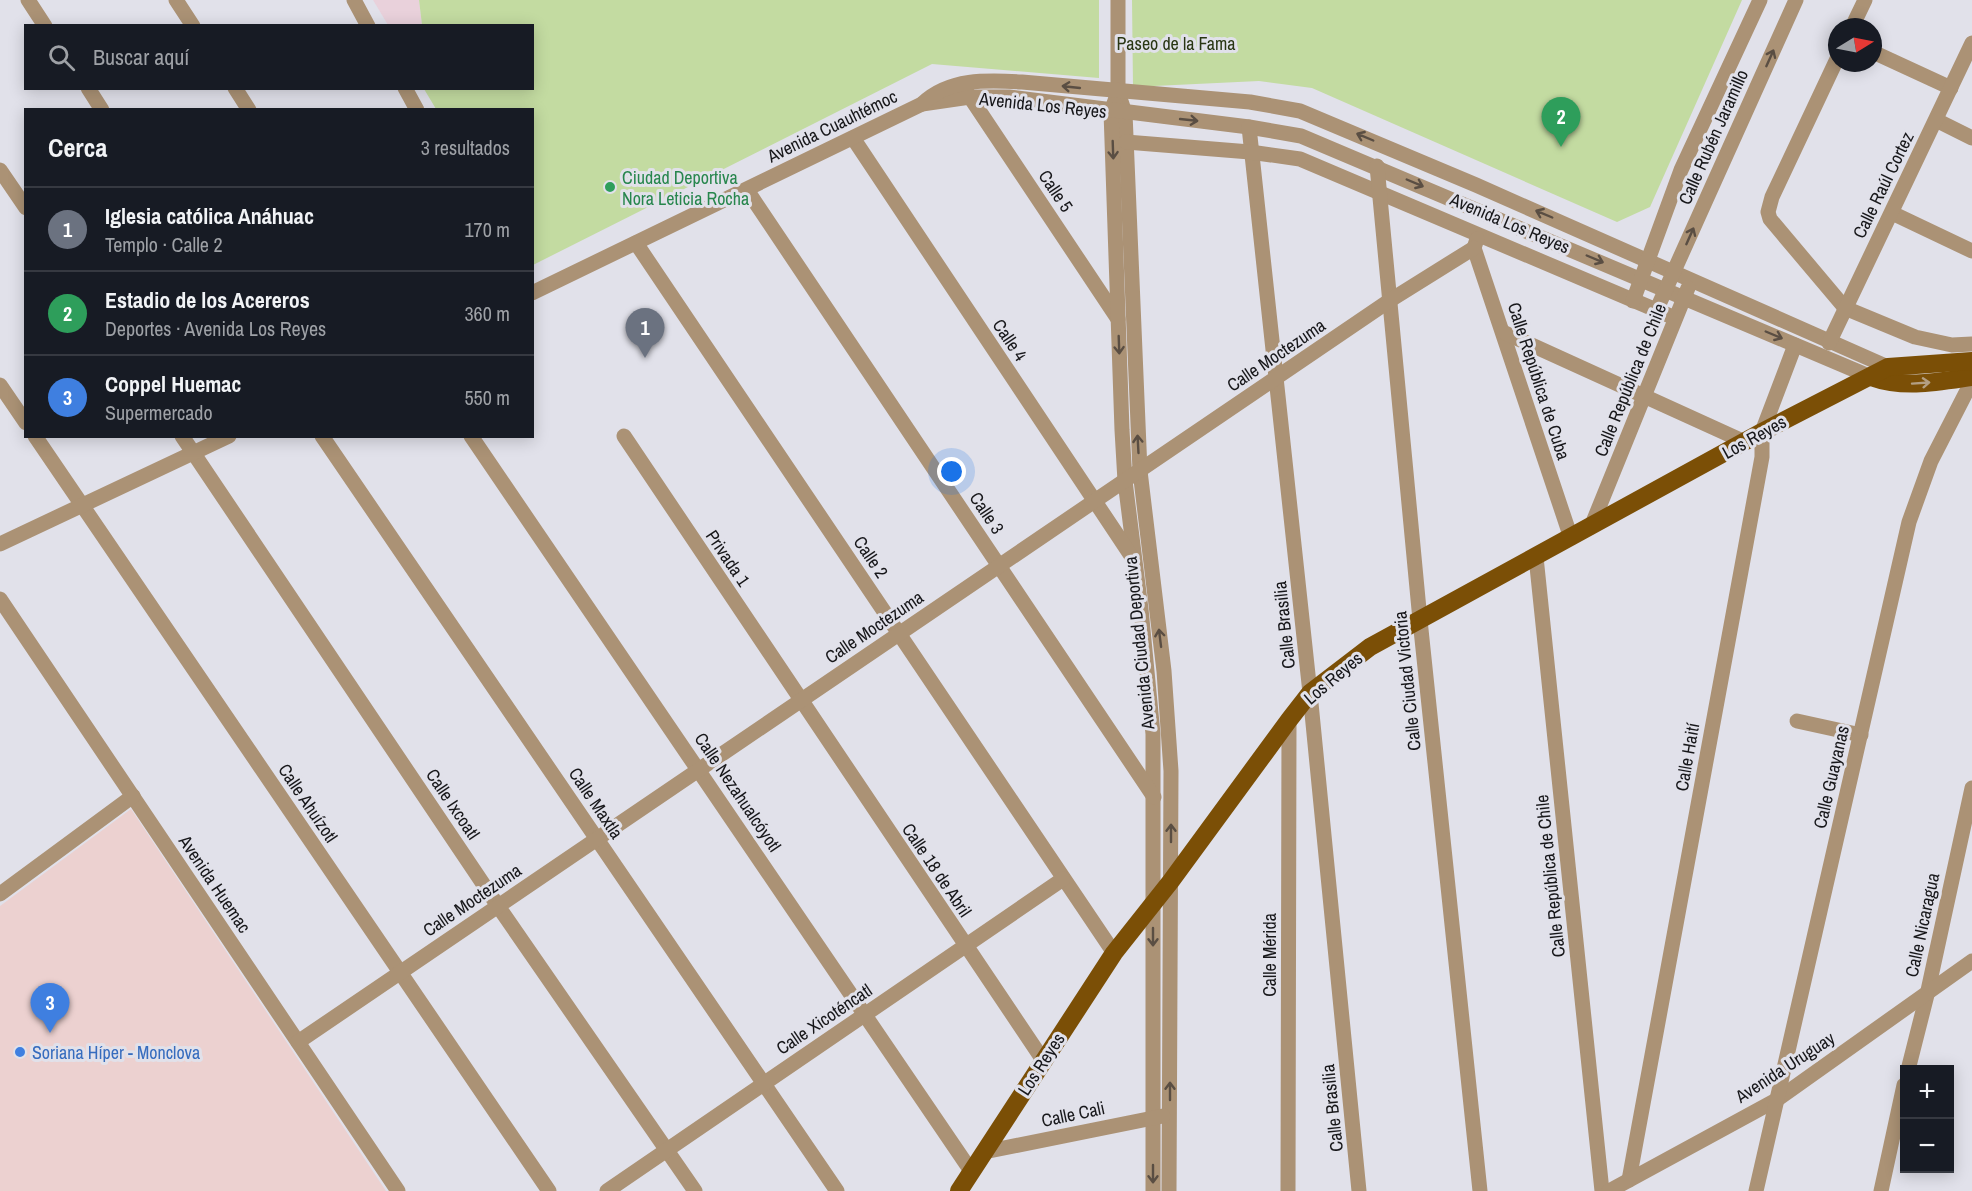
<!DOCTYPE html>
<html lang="es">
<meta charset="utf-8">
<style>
:root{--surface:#171b24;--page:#242831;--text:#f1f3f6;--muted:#9ea1a6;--line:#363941;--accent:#b24f17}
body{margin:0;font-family:"Archivo Narrow",sans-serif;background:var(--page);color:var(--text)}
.controls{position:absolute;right:18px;bottom:18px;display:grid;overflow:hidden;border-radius:0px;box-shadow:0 3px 15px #0003}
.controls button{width:54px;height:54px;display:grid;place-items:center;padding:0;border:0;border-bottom:2px solid var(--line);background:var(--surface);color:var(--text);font:30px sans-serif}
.compass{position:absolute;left:1828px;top:18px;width:54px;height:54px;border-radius:50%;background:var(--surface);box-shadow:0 3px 15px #0003;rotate:80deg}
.you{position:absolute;left:952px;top:472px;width:21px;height:21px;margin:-15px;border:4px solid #fff;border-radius:50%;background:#1a73e8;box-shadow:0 0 0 9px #1a73e833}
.badge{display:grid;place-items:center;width:39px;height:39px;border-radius:50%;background:var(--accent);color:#fff;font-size:20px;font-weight:700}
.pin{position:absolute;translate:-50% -50px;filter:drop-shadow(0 2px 3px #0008)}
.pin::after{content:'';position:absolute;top:32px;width:21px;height:18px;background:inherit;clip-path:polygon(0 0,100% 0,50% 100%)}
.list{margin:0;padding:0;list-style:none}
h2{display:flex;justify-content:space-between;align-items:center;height:78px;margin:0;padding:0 24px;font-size:26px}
h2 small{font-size:20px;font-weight:400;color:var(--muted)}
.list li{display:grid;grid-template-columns:39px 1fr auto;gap:18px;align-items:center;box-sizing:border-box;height:84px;padding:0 24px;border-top:2px solid var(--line)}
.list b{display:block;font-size:22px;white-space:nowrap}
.list p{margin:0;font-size:20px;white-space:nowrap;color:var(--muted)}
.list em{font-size:20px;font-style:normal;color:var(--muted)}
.icon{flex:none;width:33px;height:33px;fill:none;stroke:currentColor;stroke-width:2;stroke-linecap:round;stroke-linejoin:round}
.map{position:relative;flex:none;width:1972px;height:1191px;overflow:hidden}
.search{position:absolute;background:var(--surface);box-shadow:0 3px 15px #0003;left:24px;top:24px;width:510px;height:66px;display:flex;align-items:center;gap:15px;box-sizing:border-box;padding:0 21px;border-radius:0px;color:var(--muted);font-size:22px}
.panel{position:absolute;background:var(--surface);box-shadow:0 3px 15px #0003;left:24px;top:108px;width:510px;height:330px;border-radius:0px}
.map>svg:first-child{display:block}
.commercial{fill:#ecd1d0}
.education{fill:#e9d1db}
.green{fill:#c3dba1}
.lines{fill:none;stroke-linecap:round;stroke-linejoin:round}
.minor{stroke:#ab9275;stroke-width:15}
.major{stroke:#7b4f06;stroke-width:18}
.oneway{stroke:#5a4e43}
.oneway2{stroke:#b39f83}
.leisure-dot{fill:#2e9e5b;stroke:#e1e1ea;stroke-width:2}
.shop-dot{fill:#3f7fe0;stroke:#e1e1ea;stroke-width:2}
.labels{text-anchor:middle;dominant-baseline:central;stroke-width:6;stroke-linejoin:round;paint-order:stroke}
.park-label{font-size:18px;fill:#293613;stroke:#e1e1ea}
.street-label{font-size:18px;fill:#17171a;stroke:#e1e1ea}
.leisure-label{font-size:18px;fill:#27864d;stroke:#e1e1ea;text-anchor:start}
.shop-label{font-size:18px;fill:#366cbe;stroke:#e1e1ea;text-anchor:start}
</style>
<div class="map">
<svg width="1972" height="1191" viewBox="0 0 1972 1191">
<rect width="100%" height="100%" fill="#e1e1ea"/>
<!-- commercial -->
<path class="commercial" d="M131 809 386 1191H0V906Z"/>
<!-- education -->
<path class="education" d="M373 0H419L422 25H388Z"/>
<!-- green -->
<g class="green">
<path d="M419 0H1099V78L932 64 533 265 532 110 436 109 424 89 532 88V26L422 25Z"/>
<path d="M1132 0H1742L1650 207 1617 222 1312 88 1259 81 1133 87Z"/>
</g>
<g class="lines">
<!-- minor -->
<g class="minor">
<path d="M28 0 45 26"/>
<path d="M176 0 193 26"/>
<path d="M354 0 368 26"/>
<path d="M1118 0V92L1125 113 1140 471 1164 671 1171 771 1169 1191"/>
<path d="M1852 27 1865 0"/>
<path d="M1873 52 1951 88"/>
<path d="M1837 59 1772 197 1768 212 1770 219 1845 308 1915 337 1952 345 1972 344"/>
<path d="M88 88 102 110"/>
<path d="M235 88 249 110"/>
<path d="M405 88 417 110"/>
<path d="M966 91 1118 319"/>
<path d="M1118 92 1111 112 1122 430 1125 481 1141 609 1153 734V1191"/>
<path d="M922 104 970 97H1009L1249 127 1301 136 1871 377"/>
<path d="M1936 120 1972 138"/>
<path d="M1249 127 1310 693 1359 1191"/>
<path d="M853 138 1134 560"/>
<path d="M1126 142 1250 152 1300 159 1675 318"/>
<path d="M1377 166 1420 620 1480 1191"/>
<path d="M0 170 26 208"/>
<path d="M747 190 1154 797"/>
<path d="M1892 213 1972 251"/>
<path d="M1477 239 1474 248 1571 538"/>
<path d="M636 243 1114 953"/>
<path d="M532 293 922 104C949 78 987 80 1022 82L1250 102 1300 111 1476 185 1888 367"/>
<path d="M1633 301 1681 170 1760 0"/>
<path d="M1656 311 1796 0"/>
<path d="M1503 332 1745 442"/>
<path d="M1829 343 1972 43"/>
<path d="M0 385 26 423"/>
<path d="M35 436 549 1191"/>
<path d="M182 436 498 906 695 1191"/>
<path d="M322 436 837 1191"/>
<path d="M471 436 971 1171"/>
<path d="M624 436 1043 1060"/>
<path d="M1591 527 1688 288"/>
<path d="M0 544 229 436"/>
<path d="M1536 557 1602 1191"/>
<path d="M0 599 398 1191"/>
<path d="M1797 721 1861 735"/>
<path d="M0 894 133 796"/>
<path d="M298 1042 1389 301 1474 248"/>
<path d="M1908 1070 1927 995 1972 788"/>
<path d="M984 1152 1163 1116"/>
<path d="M1629 1180 1762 457V432L1795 345"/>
<path d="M607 1191 1063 879"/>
<path d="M1288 1191 1289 720"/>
<path d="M1609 1191 1778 1099 1972 961"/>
<path d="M1756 1191 1909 522 1931 461 1972 381"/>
<path d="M1881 1191 1904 1085"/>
</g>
<!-- major -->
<g class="major">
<path d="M1871 377C1904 389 1938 382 1972 377"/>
<path d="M959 1191 1114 953 1171 881 1289 720 1310 693 1370 647 1762 432 1888 367 1972 361"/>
</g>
</g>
<!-- one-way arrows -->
<defs><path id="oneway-shaft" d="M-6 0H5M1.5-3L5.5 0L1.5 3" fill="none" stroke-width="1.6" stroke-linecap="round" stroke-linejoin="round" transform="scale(1.5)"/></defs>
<g class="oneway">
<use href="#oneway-shaft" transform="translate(1770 58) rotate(-66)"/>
<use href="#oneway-shaft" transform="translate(1071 87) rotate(-174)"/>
<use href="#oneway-shaft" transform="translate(1189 120) rotate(6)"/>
<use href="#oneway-shaft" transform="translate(1365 137) rotate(-157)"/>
<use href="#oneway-shaft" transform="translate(1113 150) rotate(88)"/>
<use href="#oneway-shaft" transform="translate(1415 183) rotate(23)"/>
<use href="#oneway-shaft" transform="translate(1544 214) rotate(-157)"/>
<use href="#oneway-shaft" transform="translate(1690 236) rotate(-66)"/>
<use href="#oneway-shaft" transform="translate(1595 259) rotate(23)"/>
<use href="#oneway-shaft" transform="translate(1774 335) rotate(23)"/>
<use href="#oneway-shaft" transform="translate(1119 345) rotate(88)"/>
<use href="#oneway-shaft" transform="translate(1138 444) rotate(-93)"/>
<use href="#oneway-shaft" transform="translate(1160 638) rotate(-97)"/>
<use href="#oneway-shaft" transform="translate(1171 833) rotate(-90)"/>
<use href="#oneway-shaft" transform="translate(1153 937) rotate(90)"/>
<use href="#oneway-shaft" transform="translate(1170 1091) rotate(-90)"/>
<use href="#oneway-shaft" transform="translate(1153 1174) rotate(90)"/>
</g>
<use class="oneway2" href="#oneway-shaft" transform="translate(1921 383) rotate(-4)"/>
<!-- markers -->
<circle class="leisure-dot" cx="610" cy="187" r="6"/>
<circle class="shop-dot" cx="20" cy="1052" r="6"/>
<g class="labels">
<!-- park labels -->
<g class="park-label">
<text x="1176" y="43">Paseo de la Fama</text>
</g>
<!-- street labels -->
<g class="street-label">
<text transform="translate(1043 105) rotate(6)">Avenida Los Reyes</text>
<text transform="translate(832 126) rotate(-26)">Avenida Cuauhtémoc</text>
<text transform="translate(1713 137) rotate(-66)">Calle Rubén Jaramillo</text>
<text transform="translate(1883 185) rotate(-64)">Calle Raúl Cortez</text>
<text transform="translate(1056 191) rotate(56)">Calle 5</text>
<text transform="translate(1510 223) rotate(23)">Avenida Los Reyes</text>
<text transform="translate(1010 340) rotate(56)">Calle 4</text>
<text transform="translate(1276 355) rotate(-34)">Calle Moctezuma</text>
<text transform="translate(1630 380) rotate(-68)">Calle República de Chile</text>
<text transform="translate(1539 381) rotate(72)">Calle República de Cuba</text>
<text transform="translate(1754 437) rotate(-29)">Los Reyes</text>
<text transform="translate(987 513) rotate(56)">Calle 3</text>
<text transform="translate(871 557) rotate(56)">Calle 2</text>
<text transform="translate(728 558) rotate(56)">Privada 1</text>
<text transform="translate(1284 625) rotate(-96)">Calle Brasilia</text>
<text transform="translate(874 627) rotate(-34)">Calle Moctezuma</text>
<text transform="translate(1139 643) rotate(-96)">Avenida Ciudad Deportiva</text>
<text transform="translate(1333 678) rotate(-40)">Los Reyes</text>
<text transform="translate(1407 681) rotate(-96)">Calle Ciudad Victoria</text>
<text transform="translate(1687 757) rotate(-80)">Calle Haití</text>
<text transform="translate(1831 777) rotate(-77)">Calle Guayanas</text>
<text transform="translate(738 792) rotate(56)">Calle Nezahualcóyotl</text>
<text transform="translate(308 803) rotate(56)">Calle Ahuízotl</text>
<text transform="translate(596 803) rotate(56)">Calle Maxtla</text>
<text transform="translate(453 804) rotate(56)">Calle Ixcoatl</text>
<text transform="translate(937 870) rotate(56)">Calle 18 de Abril</text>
<text transform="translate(1550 876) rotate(-96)">Calle República de Chile</text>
<text transform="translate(215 884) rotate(56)">Avenida Huemac</text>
<text transform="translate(472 900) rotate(-34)">Calle Moctezuma</text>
<text transform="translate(1922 925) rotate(-78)">Calle Nicaragua</text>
<text transform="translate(1269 955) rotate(-90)">Calle Mérida</text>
<text transform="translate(824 1019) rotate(-34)">Calle Xicoténcatl</text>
<text transform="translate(1041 1064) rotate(-57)">Los Reyes</text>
<text transform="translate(1785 1067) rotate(-33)">Avenida Uruguay</text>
<text transform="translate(1332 1108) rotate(-96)">Calle Brasilia</text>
<text transform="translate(1073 1114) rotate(-12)">Calle Cali</text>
</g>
<!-- leisure labels -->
<g class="leisure-label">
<text x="622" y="177">Ciudad Deportiva<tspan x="622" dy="21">Nora Leticia Rocha</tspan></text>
</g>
<!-- shop labels -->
<g class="shop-label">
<text x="32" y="1052">Soriana Híper - Monclova</text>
</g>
</g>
</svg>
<div class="controls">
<button>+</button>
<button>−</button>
</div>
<svg class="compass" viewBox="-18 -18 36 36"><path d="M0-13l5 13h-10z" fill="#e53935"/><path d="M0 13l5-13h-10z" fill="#9ea1a6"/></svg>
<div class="you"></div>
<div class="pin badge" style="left:645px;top:358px;background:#6b7280">1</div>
<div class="pin badge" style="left:1561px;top:147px;background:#2e9e5b">2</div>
<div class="pin badge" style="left:50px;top:1033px;background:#3f7fe0">3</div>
<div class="search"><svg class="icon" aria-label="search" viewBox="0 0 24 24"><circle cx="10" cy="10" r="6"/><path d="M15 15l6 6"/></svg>Buscar aquí</div>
<section class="panel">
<h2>Cerca<small>3 resultados</small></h2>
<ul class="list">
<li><span class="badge" style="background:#6b7280">1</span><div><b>Iglesia católica Anáhuac</b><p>Templo · Calle 2</p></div><em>170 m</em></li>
<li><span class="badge" style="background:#2e9e5b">2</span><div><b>Estadio de los Acereros</b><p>Deportes · Avenida Los Reyes</p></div><em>360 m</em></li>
<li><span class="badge" style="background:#3f7fe0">3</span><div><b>Coppel Huemac</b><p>Supermercado</p></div><em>550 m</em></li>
</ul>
</section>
</div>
